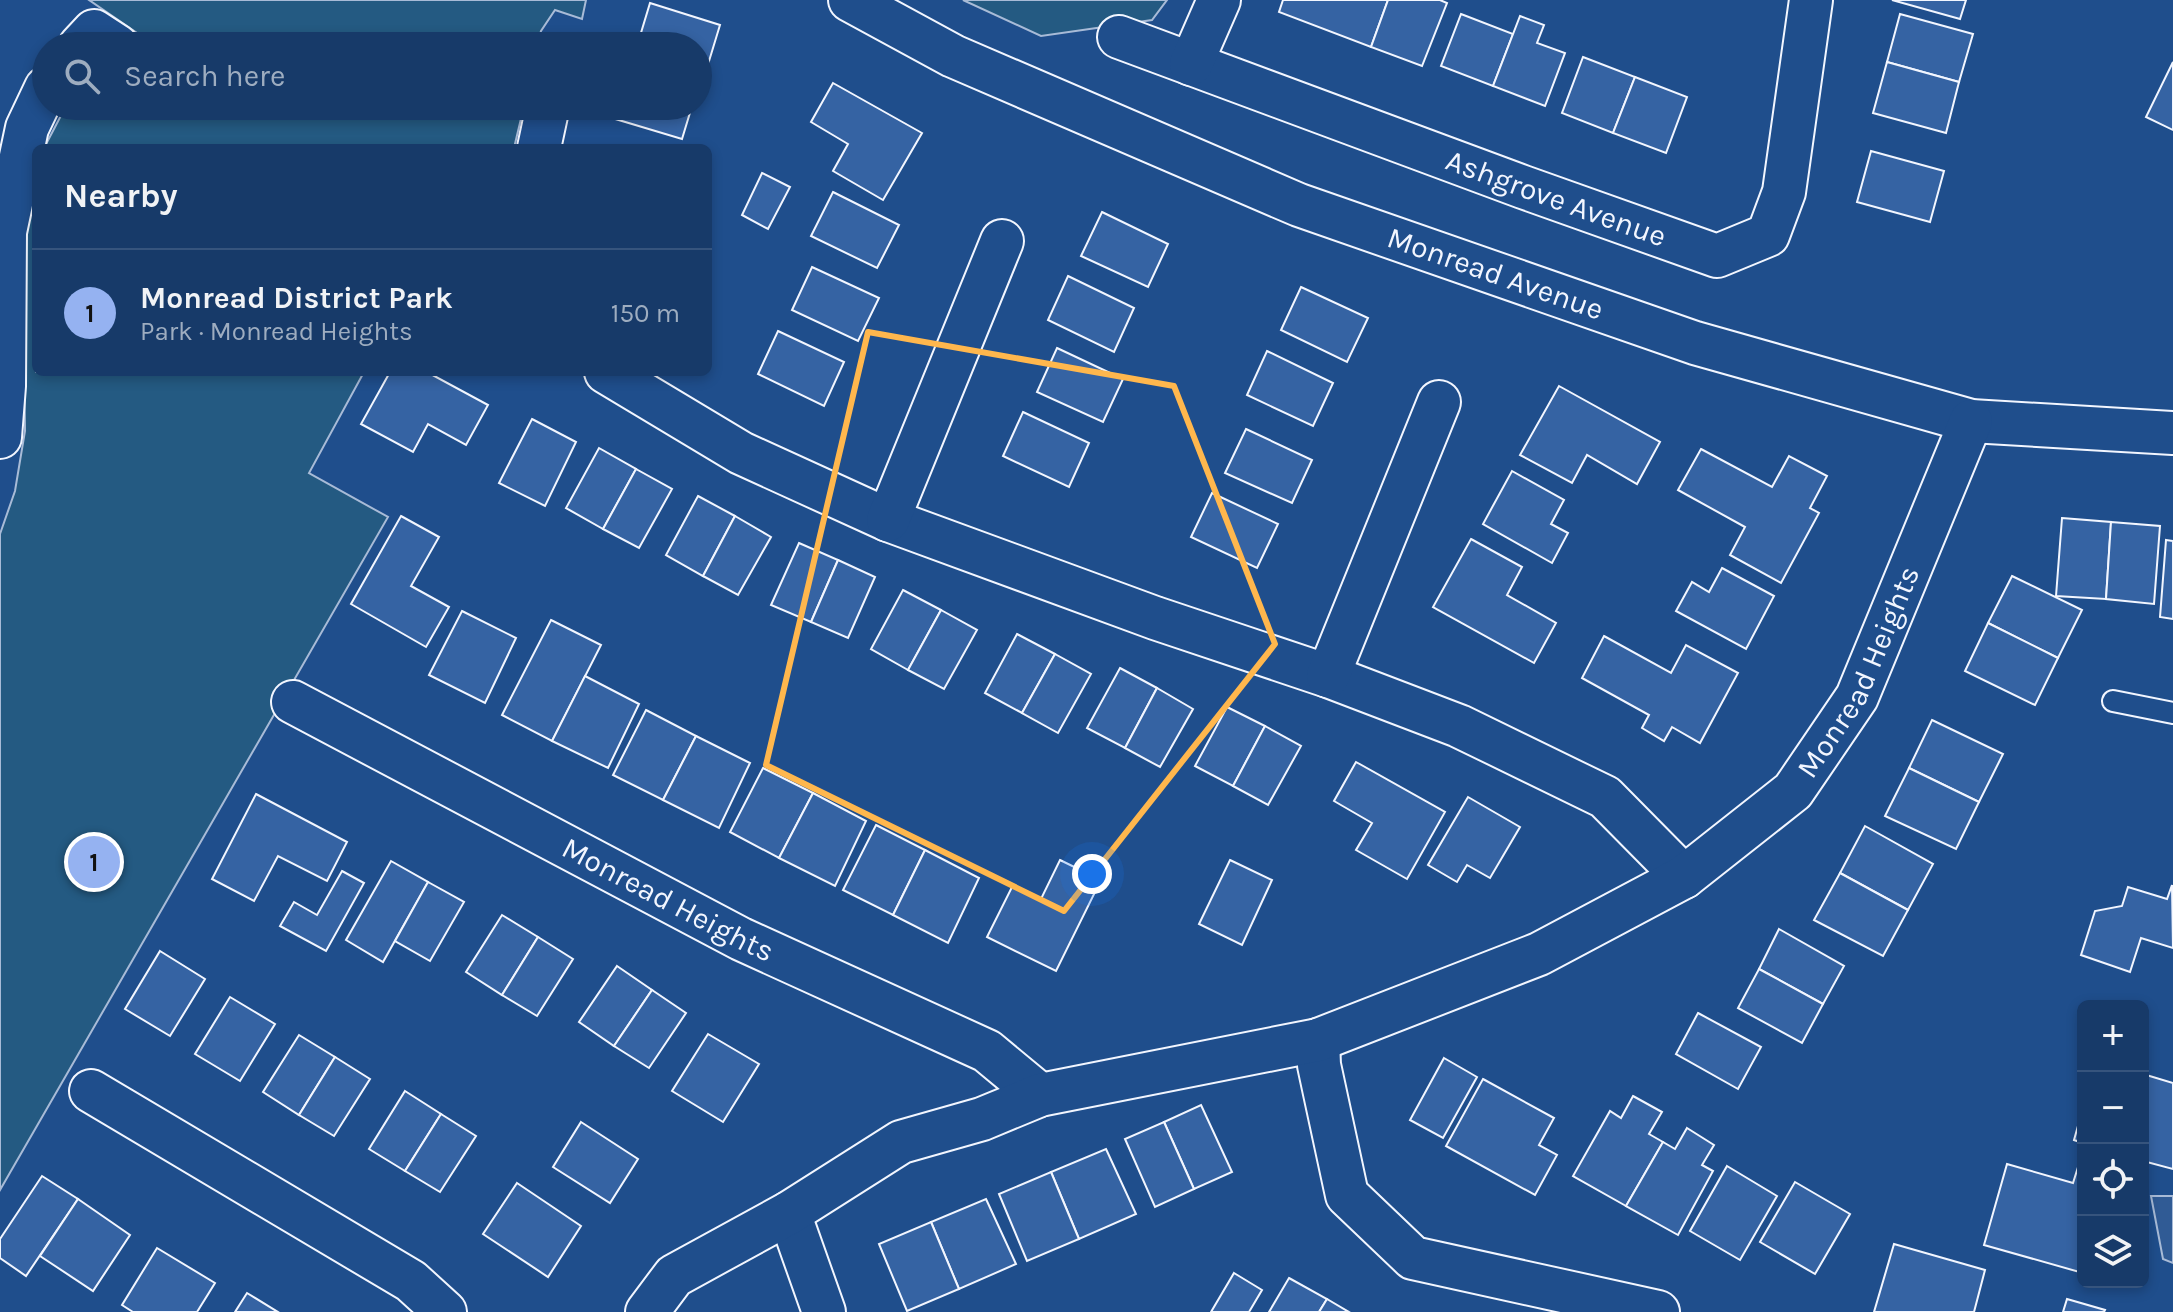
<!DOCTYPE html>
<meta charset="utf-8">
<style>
:root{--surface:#173a69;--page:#244571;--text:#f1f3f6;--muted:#9eadc0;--line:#36547d;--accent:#95b2f1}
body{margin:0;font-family:Karla,sans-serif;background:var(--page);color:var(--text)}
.controls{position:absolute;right:24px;bottom:24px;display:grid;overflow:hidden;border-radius:12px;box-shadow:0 4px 12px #0003}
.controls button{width:72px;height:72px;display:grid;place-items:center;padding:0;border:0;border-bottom:2px solid var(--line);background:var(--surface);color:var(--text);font:40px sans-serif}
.you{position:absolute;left:1092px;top:874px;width:28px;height:28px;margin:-20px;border:6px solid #fff;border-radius:50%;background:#1a73e8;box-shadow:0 0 0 12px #1a73e833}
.badge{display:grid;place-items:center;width:52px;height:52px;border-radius:50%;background:var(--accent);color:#111;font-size:26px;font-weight:700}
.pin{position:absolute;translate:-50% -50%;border:4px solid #fff;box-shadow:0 2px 8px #0006}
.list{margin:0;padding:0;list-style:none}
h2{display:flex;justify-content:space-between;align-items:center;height:104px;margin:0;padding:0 32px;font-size:34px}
h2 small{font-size:26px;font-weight:400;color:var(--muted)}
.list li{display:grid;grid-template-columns:52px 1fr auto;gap:24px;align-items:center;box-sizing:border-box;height:128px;padding:0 32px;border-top:2px solid var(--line)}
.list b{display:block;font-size:30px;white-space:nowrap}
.list p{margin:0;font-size:26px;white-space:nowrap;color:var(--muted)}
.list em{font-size:26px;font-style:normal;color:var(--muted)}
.icon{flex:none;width:44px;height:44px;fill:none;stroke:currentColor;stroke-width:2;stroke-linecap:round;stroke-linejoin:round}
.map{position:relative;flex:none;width:2173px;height:1312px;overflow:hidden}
.search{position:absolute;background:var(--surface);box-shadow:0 4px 12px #0003;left:32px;top:32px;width:680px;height:88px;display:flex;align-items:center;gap:20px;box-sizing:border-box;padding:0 28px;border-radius:44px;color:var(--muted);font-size:30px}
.panel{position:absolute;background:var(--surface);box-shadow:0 4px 12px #0003;left:32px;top:144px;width:680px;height:232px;border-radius:12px}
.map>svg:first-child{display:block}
.green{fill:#245a82;stroke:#a8bbd7;stroke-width:2}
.parking{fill:#305b95;stroke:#a8bbd7;stroke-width:2}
.building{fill:#3563a3;stroke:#f2f6ff;stroke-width:2}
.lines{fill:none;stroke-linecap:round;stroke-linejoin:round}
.service-casing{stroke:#f2f6ff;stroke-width:24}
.minor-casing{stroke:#f2f6ff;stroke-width:46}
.service{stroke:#1f4e8c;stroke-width:20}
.minor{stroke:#1f4e8c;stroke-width:42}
.marked{fill:none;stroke:#ffb74d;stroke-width:6;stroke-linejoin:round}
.labels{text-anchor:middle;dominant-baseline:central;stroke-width:6;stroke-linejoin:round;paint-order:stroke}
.street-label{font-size:30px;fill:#f2f6ff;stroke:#1f4e8c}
</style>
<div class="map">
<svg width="2173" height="1312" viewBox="0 0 2173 1312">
<rect width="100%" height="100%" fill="#1f4e8c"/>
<!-- green -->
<g class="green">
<path d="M89 0H586L582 19 555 10 541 31 537 46H156Z"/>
<path d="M963 0H1167L1152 20 1041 36Z"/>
<path d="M66 106H524L514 148H44Z"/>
<path d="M36 174V372H364L309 473 388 517 0 1190V534L15 491 25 431 23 280 27 222Z"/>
</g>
<!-- parking -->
<path class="parking" d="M2151 1196H2173V1263L2163 1259Z"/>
<!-- building -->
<g class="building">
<path d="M1283 0H1388L1371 47 1279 12Z"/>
<path d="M1388 0H1440L1447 3 1422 66 1371 47Z"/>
<path d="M1892 0H1966L1960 19Z"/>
<path d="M650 3 720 25 706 71 698 68V46H637Z"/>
<path d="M1461 14 1513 34 1493 86 1441 66Z"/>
<path d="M1900 14 1973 34 1959 82 1887 62Z"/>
<path d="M1520 16 1544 25 1537 43 1565 53 1545 106 1493 86Z"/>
<path d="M1583 57 1635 77 1613 133 1562 113Z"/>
<path d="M1887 62 1959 82 1946 133 1873 113Z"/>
<path d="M2173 62V130L2146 117Z"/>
<path d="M1635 77 1687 97 1666 153 1613 133Z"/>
<path d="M833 83 922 133 883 200 833 171 848 144 811 122Z"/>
<path d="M615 106H692L682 139 612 118Z"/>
<path d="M1871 151 1944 171 1930 222 1857 202Z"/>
<path d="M762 173 790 187 768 229 742 215Z"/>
<path d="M833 192 899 225 877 268 811 236Z"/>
<path d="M1102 212 1168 244 1148 287 1081 256Z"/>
<path d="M812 267 879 298 858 341 792 310Z"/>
<path d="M1068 276 1134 308 1114 352 1048 320Z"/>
<path d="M1301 287 1368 318 1347 362 1281 330Z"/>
<path d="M778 331 844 362 824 406 758 374Z"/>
<path d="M1057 348 1123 379 1103 422 1037 392Z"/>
<path d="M1267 351 1333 383 1313 426 1247 395Z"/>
<path d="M390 372H427L488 405 466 445 428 424 413 452 361 424Z"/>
<path d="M1559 386 1660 442 1637 484 1587 455 1572 483 1520 455Z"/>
<path d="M1023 412 1089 443 1069 487 1003 456Z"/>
<path d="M532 419 576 442 545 506 499 483Z"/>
<path d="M1246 429 1312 460 1292 503 1225 473Z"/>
<path d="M599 448 636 469 603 529 566 508Z"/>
<path d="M1701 449 1772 487 1789 456 1827 476 1810 508 1819 513 1781 583 1730 555 1745 527 1678 490Z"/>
<path d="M636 469 672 489 639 548 603 529Z"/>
<path d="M1512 471 1564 500 1551 524 1568 533 1552 563 1483 524Z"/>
<path d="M1212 493 1278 524 1257 568 1191 537Z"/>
<path d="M698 496 735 516 703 576 666 555Z"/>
<path d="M401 516 439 537 411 586 449 607 426 647 351 604Z"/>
<path d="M735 516 771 537 738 595 703 576Z"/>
<path d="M2062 518 2111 522 2106 599 2056 596Z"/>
<path d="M2111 522 2160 526 2154 604 2106 599Z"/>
<path d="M1471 539 1522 567 1507 595 1556 623 1534 663 1433 607Z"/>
<path d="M2166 540 2173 541V619L2160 617Z"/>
<path d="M799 543 838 560 811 622 771 605Z"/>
<path d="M838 560 875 577 848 638 811 622Z"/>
<path d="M1722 568 1774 596 1746 649 1676 611 1692 582 1709 592Z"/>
<path d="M2012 576 2082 610 2058 658 1988 623Z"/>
<path d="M903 590 941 610 908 670 871 649Z"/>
<path d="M941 610 977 630 944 689 908 670Z"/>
<path d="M462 611 516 638 485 703 429 675Z"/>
<path d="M551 620 601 645 552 741 502 715Z"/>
<path d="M1988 623 2058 658 2035 705 1965 671Z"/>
<path d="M1017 634 1055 654 1022 713 985 693Z"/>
<path d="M1604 636 1671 673 1686 645 1738 673 1700 743 1672 727 1664 741 1642 728 1649 715 1582 678Z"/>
<path d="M1055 654 1091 674 1058 733 1022 713Z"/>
<path d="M1120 668 1157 688 1125 748 1087 728Z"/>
<path d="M585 676 639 704 608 768 552 741Z"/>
<path d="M1157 688 1193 709 1160 767 1125 748Z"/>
<path d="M1227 707 1265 726 1233 786 1195 766Z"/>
<path d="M646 710 696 736 663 800 613 775Z"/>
<path d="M1932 720 2003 754 1979 802 1909 768Z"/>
<path d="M1265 726 1301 746 1268 805 1233 786Z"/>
<path d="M696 736 750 763 719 828 663 800Z"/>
<path d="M1356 762 1445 812 1407 879 1356 850 1372 823 1334 801Z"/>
<path d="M763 768 813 793 779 858 730 832Z"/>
<path d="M1909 768 1979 802 1956 849 1885 816Z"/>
<path d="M813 793 866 821 835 886 779 858Z"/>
<path d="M256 794 347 842 327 881 278 856 254 901 212 879Z"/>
<path d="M1468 797 1520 827 1490 878 1467 865 1457 882 1428 865Z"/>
<path d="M876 825 925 850 893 915 843 890Z"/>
<path d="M1865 826 1933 864 1908 910 1840 873Z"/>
<path d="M925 850 979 878 948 943 893 915Z"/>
<path d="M1060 860 1101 880 1056 971 987 937 1013 885 1041 899Z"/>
<path d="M1230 860 1272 880 1242 945 1199 924Z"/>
<path d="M391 861 428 882 383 962 346 940Z"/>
<path d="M342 871 364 883 326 951 280 926 294 902 317 915Z"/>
<path d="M1840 873 1908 910 1883 956 1814 920Z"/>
<path d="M428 882 464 902 430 961 395 941Z"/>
<path d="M2172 885 2173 948 2141 938 2130 972 2081 955 2095 911 2122 906 2128 887 2167 899Z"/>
<path d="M502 915 538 937 502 995 466 972Z"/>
<path d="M1779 929 1844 966 1823 1004 1759 969Z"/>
<path d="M538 937 573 959 537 1016 502 995Z"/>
<path d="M160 951 205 979 170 1036 125 1009Z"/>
<path d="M617 966 652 990 614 1046 579 1022Z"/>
<path d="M1759 969 1823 1004 1802 1043 1738 1008Z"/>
<path d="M652 990 686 1013 649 1068 614 1046Z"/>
<path d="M230 997 275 1024 240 1081 195 1054Z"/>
<path d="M1698 1013 1761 1047 1738 1089 1676 1054Z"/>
<path d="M708 1034 759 1064 723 1122 672 1091Z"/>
<path d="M299 1035 335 1057 299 1115 263 1092Z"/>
<path d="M335 1057 370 1079 334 1136 299 1115Z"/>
<path d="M1444 1058 1477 1077 1443 1138 1410 1120Z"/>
<path d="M2143 1074 2173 1083V1169L2143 1161Z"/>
<path d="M1483 1079 1554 1118 1539 1145 1557 1155 1535 1195 1446 1146Z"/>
<path d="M405 1091 441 1114 405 1171 369 1149Z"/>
<path d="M1633 1096 1662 1112 1649 1134 1663 1142 1626 1206 1573 1176 1610 1111 1621 1118Z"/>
<path d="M1201 1105 1232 1172 1194 1189 1164 1122Z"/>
<path d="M2083 1108V1143L2074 1140Z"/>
<path d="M441 1114 476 1136 440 1192 405 1171Z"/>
<path d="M581 1122 638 1159 610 1203 553 1167Z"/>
<path d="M1164 1122 1194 1189 1155 1207 1125 1139Z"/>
<path d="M1687 1128 1714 1145 1702 1165 1713 1171 1678 1235 1626 1206 1663 1142 1675 1149Z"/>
<path d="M1106 1149 1136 1214 1079 1239 1051 1172Z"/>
<path d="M2007 1164 2073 1183 2079 1164 2083 1165V1273L1984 1245Z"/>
<path d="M1727 1166 1777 1196 1740 1260 1690 1231Z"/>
<path d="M1051 1172 1079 1239 1027 1261 999 1194Z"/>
<path d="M42 1176 78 1199 26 1276 0 1258V1239Z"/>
<path d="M1795 1182 1850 1214 1815 1274 1760 1242Z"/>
<path d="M517 1183 581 1226 548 1277 483 1234Z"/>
<path d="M78 1199 130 1235 93 1291 40 1256Z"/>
<path d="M986 1199 1016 1264 959 1289 931 1222Z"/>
<path d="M931 1222 959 1289 907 1311 879 1244Z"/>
<path d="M1894 1244 1985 1270 1974 1312H1874Z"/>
<path d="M157 1248 215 1283 197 1312H133L122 1305Z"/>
<path d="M1234 1273 1262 1290 1249 1312H1211Z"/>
<path d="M1289 1278 1327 1299 1319 1312H1269Z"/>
<path d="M247 1293 278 1312H235Z"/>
<path d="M1327 1299 1349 1312H1319Z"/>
<path d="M2067 1299 2105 1310 2104 1312H2063Z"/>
</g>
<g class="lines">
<!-- service casing -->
<g class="service-casing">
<path id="service" d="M2113 701 2173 713"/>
</g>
<!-- minor casing -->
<g class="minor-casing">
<g id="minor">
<path id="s1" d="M850 0 953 56 1299 205 1695 343 1971 421 2173 433"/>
<path id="s2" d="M1119 37 1523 187 1717 256 1768 235 1784 192 1811 0"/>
<path d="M80 46 94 31 117 46"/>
<path d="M1191 64 1219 0"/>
<path d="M539 148 548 106"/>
<path d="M606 372 741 453 888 520 1155 618 1328 676 1459 726 1605 797 1684 877"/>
<path d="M0 437 4 386 5 232 27 128 46 88"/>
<path d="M888 520 1002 241"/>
<path d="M1328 676 1439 402"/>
<path id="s3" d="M293 702 741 939 987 1051 1040 1095"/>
<path d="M1318 1040 1319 1065 1347 1195 1413 1258 1658 1312"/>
<path d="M91 1091 411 1281 445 1312"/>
<path d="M789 1213 824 1312"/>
<path id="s4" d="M647 1312 674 1276 789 1213 901 1142 982 1119 1040 1095 1318 1040 1539 954 1684 877 1793 791 1857 697 1971 421"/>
</g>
</g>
<!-- service -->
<use href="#service" class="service"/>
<!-- minor -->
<use href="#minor" class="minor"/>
</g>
<!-- marked area -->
<path class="marked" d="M868 332 1174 386 1275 644 1064 911 766 765Z"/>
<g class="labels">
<!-- street labels -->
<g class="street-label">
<text stroke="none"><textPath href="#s2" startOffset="466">Ashgrove Avenue</textPath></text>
<text stroke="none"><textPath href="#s1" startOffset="702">Monread Avenue</textPath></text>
<text stroke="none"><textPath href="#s4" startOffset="1416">Monread Heights</textPath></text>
<text stroke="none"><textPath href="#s3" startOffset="424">Monread Heights</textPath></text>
</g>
</g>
</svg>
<div class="controls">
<button>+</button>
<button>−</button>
<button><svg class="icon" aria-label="locate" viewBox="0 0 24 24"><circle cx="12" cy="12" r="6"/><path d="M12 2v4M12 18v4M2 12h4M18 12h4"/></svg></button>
<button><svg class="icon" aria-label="layers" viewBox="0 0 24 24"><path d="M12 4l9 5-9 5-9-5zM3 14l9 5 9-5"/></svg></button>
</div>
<div class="you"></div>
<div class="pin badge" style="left:94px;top:862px">1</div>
<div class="search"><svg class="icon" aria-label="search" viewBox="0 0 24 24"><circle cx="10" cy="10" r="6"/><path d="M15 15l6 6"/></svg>Search here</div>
<section class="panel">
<h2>Nearby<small></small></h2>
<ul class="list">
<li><span class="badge">1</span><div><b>Monread District Park</b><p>Park · Monread Heights</p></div><em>150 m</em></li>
</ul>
</section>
</div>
